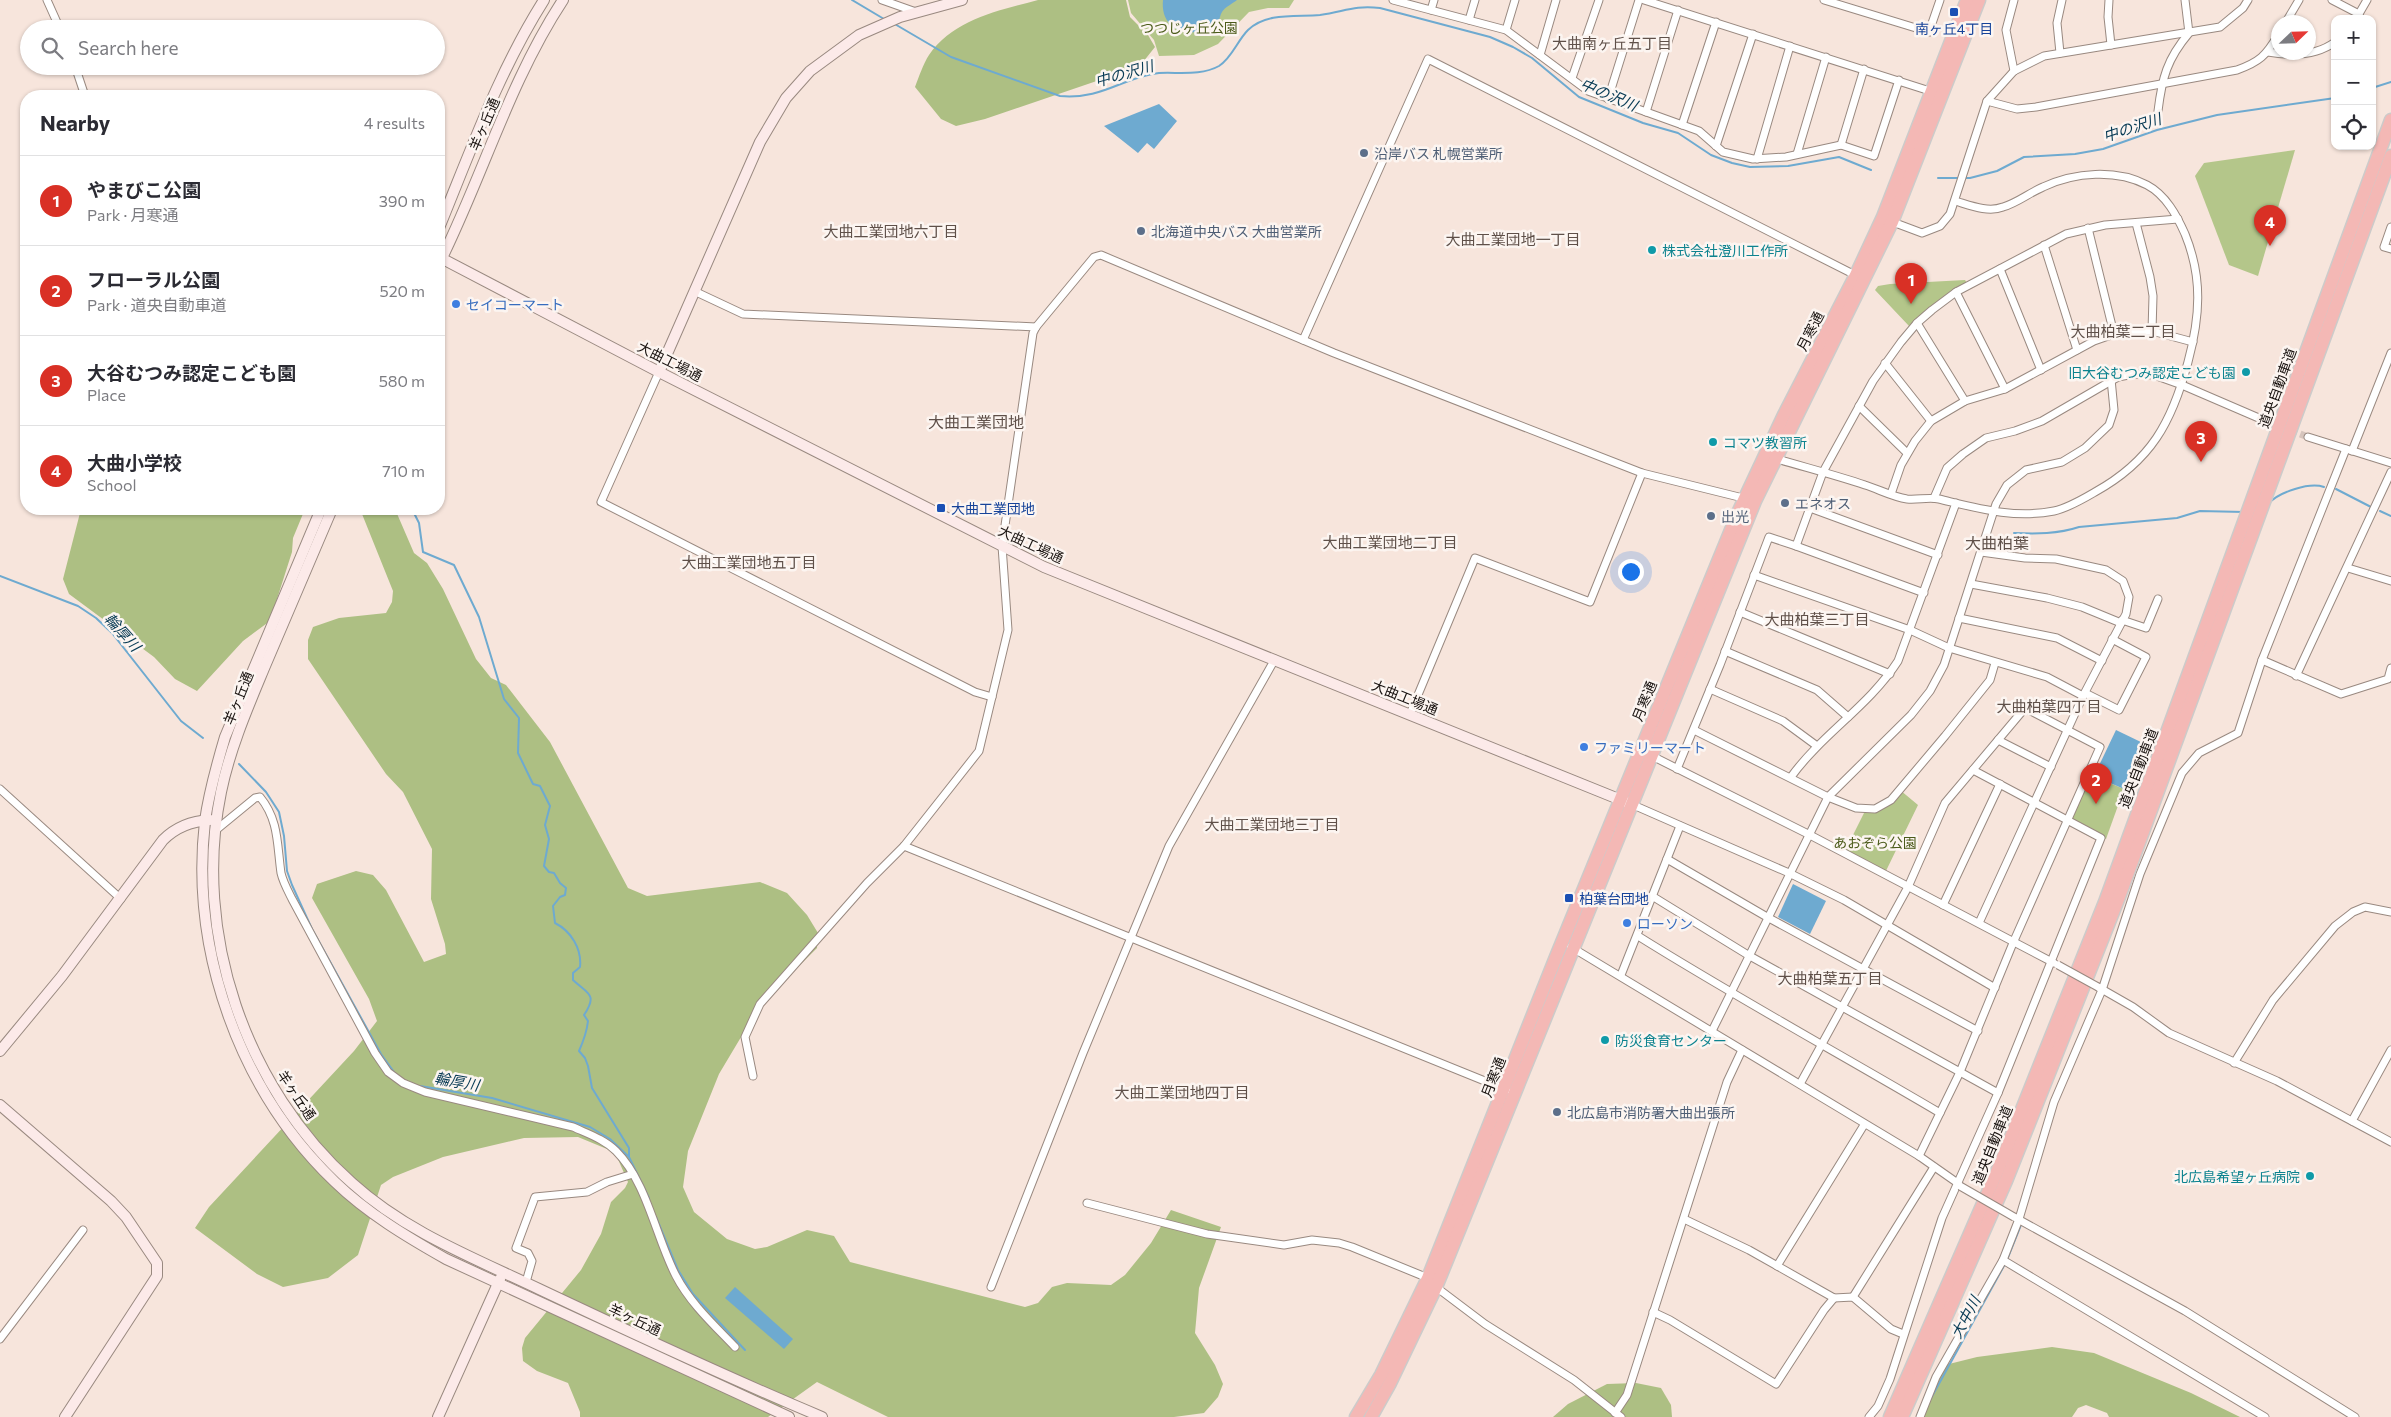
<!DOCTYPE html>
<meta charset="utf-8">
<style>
:root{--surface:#fff;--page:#f7f7f7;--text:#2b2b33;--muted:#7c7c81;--line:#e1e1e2;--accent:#d93025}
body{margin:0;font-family:Commissioner,"Noto Sans JP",sans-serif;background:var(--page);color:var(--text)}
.controls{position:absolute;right:15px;top:15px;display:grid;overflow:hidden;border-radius:10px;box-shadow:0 1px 4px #0004}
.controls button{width:45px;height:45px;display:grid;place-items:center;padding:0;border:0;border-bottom:1px solid var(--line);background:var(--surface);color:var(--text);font:25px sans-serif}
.compass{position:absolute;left:2271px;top:15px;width:45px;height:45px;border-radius:50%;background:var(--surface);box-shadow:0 1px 4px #0004;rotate:67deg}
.you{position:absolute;left:1630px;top:571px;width:18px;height:18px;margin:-12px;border:4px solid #fff;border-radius:50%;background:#1a73e8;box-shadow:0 0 0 8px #1a73e833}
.badge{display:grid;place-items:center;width:32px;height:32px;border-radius:50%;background:var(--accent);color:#fff;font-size:16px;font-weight:700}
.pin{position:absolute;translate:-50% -41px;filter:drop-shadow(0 1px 2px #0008)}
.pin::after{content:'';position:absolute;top:26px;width:18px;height:15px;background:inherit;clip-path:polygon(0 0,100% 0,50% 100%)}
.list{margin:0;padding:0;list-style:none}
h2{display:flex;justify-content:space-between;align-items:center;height:65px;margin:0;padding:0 20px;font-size:21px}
h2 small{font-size:16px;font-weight:400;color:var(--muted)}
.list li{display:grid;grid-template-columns:32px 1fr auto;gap:15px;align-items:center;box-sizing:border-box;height:90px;padding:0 20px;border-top:1px solid var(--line)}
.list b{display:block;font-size:19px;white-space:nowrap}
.list p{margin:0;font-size:16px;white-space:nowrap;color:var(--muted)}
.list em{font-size:16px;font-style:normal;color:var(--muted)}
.icon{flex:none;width:28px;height:28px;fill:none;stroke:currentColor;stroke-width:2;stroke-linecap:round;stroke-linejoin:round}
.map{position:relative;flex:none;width:2391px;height:1417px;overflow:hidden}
.search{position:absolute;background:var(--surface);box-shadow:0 1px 4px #0004;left:20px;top:20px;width:425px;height:55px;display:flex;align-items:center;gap:12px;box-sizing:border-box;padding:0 18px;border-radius:28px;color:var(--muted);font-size:19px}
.panel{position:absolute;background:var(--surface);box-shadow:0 1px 4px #0004;left:20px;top:90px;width:425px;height:425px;border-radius:20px}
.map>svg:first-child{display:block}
.green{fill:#b4c68a}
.forest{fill:#adbf83}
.water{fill:#6eaad0}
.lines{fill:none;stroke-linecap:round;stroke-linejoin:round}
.stream{stroke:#6eaad0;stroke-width:2}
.street-tunnel{stroke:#d6c5bd;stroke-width:7;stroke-dasharray:7 3.5;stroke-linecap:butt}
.street-casing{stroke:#998980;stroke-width:9}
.secondary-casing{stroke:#998980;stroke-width:12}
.highway-casing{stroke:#cccbca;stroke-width:15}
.street{stroke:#fff;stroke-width:7}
.secondary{stroke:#fceae9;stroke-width:10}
.highway{stroke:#f4b8b5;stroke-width:12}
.street-bridge-casing{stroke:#998980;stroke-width:9;stroke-linecap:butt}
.street-bridge{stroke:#fff;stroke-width:7}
.transit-dot{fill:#1a4fb4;stroke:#fcf5f1;stroke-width:2}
.service-dot{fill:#5c6f8a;stroke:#fcf5f1;stroke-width:2}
.culture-dot{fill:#0f9aa8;stroke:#fcf5f1;stroke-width:2}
.shop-dot{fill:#3f7fe0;stroke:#fcf5f1;stroke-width:2}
.labels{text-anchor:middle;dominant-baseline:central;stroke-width:5;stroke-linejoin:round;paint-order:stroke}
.park-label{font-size:14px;fill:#4b5b1a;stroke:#fcf5f1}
.transit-label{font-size:14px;fill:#164399;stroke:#fcf5f1;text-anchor:start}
.street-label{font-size:14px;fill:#18120f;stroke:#fcf5f1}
.service-label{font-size:14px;fill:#4e5e75;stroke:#fcf5f1;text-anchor:start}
.culture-label{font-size:14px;fill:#0d838f;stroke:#fcf5f1;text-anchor:start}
.shop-label{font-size:14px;fill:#366cbe;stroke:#fcf5f1;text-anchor:start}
.neighbourhood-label{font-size:15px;fill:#5f5049;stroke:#fcf5f1}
.water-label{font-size:15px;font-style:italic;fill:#073a54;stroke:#fcf5f1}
.quarter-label{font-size:16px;fill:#5f5049;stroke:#fcf5f1}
</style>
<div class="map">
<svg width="2391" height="1417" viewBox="0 0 2391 1417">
<rect width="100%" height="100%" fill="#f7e5dc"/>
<!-- green -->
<g class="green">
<path d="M1128 0H1294L1289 8H1268L1249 12 1218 44 1194 55 1159 56 1154 40 1131 13Z"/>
<path d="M2295 150 2258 276 2229 265 2195 176 2204 163Z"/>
<path d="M1965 280 1967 283 1946 295 1909 326 1875 290 1878 286 1890 284Z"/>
<path d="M2088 774 2124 789 2106 839 2101 838 2067 820Z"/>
<path d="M1900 790 1918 805 1884 875 1844 853 1866 809H1876Z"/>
</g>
<!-- forest -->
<g class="forest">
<path d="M1038 0H1126L1130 17 1148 35 1155 47 1143 62 1129 70 985 119 956 126 941 119 915 87C919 77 923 64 929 55 954 19 998 11 1038 0Z"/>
<path d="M81 509H305L293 538 292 552 270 621 243 641 197 691 175 679 154 657 69 594 63 579Z"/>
<path d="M360 509H395L414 553 427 563 443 589 476 659 491 678 506 685 550 742 628 888 647 896 760 882 787 893 807 915 818 933 817 948 773 992 750 1022 719 1074 688 1151 683 1187 694 1212 727 1239 755 1249 767 1247 807 1230 834 1236 850 1262 1025 1307 1038 1303 1052 1287 1067 1283 1111 1285 1125 1275 1151 1243 1171 1210 1221 1227 1199 1288 1195 1333 1215 1365 1223 1384 1218 1397 1204 1413 1174 1417H888L817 1382 768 1417H580V1412L568 1383 537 1371 523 1361 522 1348 525 1338 581 1270 601 1234 611 1202 625 1188 628 1182 617 1157 607 1149 578 1137 524 1138 443 1157 393 1177 381 1185 358 1255 328 1278 283 1287 257 1274 195 1228 209 1207 354 1051 377 1021 369 999 312 898 317 884 356 871 373 875 386 890 424 962 446 954 445 944 431 899 432 849 403 792 386 774 308 659V640L313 627 339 618 386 613 392 602 393 591Z"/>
<path d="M2052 1347 2094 1353 2191 1393 2240 1417H2109L2107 1413 2086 1405 2078 1408 2072 1417H1917L1945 1365 1977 1357Z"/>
<path d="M1636 1383 1661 1388 1671 1405 1672 1417H1553L1568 1404 1607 1384Z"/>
</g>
<!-- water -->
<g class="water">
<path d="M1163 0H1237C1232 4 1225 7 1222 12 1220 15 1220 20 1217 23 1207 35 1182 35 1171 25 1164 19 1162 9 1163 0Z"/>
<path d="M1159 104 1177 121 1154 149 1147 143 1138 153 1104 126Z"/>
<path d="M2116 730 2145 744 2124 789 2094 776Z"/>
<path d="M1793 884 1826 901 1810 934 1778 917Z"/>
<path d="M735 1287 793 1339 784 1349 725 1298Z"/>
</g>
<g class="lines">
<!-- stream -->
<g class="stream">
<path d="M852 0 884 19"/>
<path d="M893 23 951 57 1060 96C1102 100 1123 77 1159 73 1179 72 1201 76 1219 66 1232 58 1237 41 1248 30 1267 12 1296 17 1320 15 1344 12 1353 5 1380 8L1490 37 1513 47 1532 58 1579 97 1643 123 1678 133 1711 155 1732 163 1750 167 1788 166 1839 157 1871 170"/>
<path d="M2372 88 2391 82"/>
<path d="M1938 178H1970L1997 171 2024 157 2075 154 2103 149 2157 130 2217 115 2335 98"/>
<path d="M2336 489 2371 507"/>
<path d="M2269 503C2280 492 2309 482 2324 487"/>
<path d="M412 509 419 523 423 552 454 565 479 617 504 699 519 718 518 753 533 784 540 786 550 806 545 825 549 839 544 866 549 872 554 873 560 883 566 888 565 895 560 897 553 906 555 923C571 931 582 949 580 967L573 973V980C588 994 598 994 584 1015L588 1021C587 1030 583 1042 579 1051L585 1058 588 1066 592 1088 629 1148V1157"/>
<path d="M2380 511 2391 516"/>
<path d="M2014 533C2036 534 2058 534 2079 527L2177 518 2200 511 2244 512"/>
<path d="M0 576 78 606 96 618 112 633 181 721 203 738"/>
<path d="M239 764 266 792 279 812 284 836 287 871 292 885 312 929 381 1054 394 1072"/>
<path d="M420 1086 492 1098 590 1127 610 1139 629 1157 649 1198"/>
<path d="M656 1217 678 1270 693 1294 745 1350"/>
<path d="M2007 1260 2021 1225"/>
<path d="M1930 1400 2005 1264"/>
</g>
<!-- street-tunnel -->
<path class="street-tunnel" d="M2261 419 2308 437"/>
<!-- street casing -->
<g class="street-casing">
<g id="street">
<path d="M47 0 60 29"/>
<path d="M882 0 916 12"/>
<path d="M1393 0 1506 30 1588 91 1699 131 1723 152 1753 159 1786 157 1841 145 1874 156 1899 80"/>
<path d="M1644 0 1933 92"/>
<path d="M1824 0 1929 32 1940 0"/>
<path d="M2014 0 2006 30 2014 71"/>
<path d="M2109 0 2108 17 2111 45"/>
<path d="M2332 0 2359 14"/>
<path d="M1431 10 1434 0"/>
<path d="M2356 19 2367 0"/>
<path d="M1469 20 1475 0"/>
<path d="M2286 22 2299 0"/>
<path d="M1506 30 1515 0"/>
<path d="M2268 52C2290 56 2316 56 2335 42"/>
<path d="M2060 53 2057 23 2062 0"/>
<path d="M1540 55 1556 0"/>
<path d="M75 66 85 96"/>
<path d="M1572 78 1599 0"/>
<path d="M1608 99 1639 0"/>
<path d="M1987 101 2017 109 2036 107 2237 70C2259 62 2266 56 2278 35"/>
<path d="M2158 111C2162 78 2167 59 2189 33L2185 0"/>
<path d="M1646 112 1678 10"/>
<path d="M1682 125 1716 22"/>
<path d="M1841 145 1864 69"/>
<path d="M1716 146 1753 34"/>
<path d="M1797 154 1826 57"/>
<path d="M1757 159 1790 46"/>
<path d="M1890 221 1922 233 1940 226 1950 214 1987 101 2014 71 2044 56 2220 27 2243 8 2248 0"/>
<path d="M2136 223 2150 277 2153 296 2152 331"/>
<path d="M2391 227 2384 247 2391 249"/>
<path d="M2088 228 2114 334"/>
<path d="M2044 245 2077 350"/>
<path d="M2000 269 2041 370"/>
<path d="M694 291 743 314 1036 327"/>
<path d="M1956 292 2005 389"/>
<path d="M1917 323 1965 401"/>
<path d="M1303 340 1428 59 1859 277"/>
<path d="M1885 363 1931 421"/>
<path d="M659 372 601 502 975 692 992 697"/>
<path d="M1859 406 1907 453"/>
<path d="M2308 437 2391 463"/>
<path d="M2352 451 2391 353"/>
<path d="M1774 458C1804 467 1835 475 1865 485 1878 489 1893 497 1907 499 1918 500 1928 497 1939 499 1977 508 2014 519 2054 511 2068 508 2083 499 2095 492 2151 461 2172 422 2188 362 2200 317 2203 278 2185 234 2177 216 2166 195 2147 185 2116 169 2075 172 2043 187 2029 193 2017 203 2003 207 1988 213 1969 205 1955 201"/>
<path d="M1891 494 1901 465 1915 441 1931 421 1965 401 2005 389 2094 341 2114 334 2152 331 2193 342"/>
<path d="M1934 498 1947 468 1963 454 1986 438 2015 431 2042 421 2118 377 2134 374 2154 375 2182 385 2261 419"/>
<path d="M1810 508 1938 555"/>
<path d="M1796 546 1924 593"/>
<path d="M2348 568 2391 581"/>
<path d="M1754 575 1910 630 1949 648 2047 677 2083 696"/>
<path d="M1971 584 2047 598 2082 607 2121 623"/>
<path d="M1740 612 1890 674"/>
<path d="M1959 618 2057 638 2102 661"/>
<path d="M2122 620 2146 628 2158 599"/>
<path d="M1725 651 1817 690 1848 717"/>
<path d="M2262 660 2341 694 2388 679 2391 668"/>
<path d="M2296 676 2391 472"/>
<path d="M1710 689 1783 721 1817 746"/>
<path d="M2085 693 2119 710 2146 657 2112 639"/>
<path d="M1410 714 1475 558 1590 602 1642 473"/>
<path d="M1694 730 1828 797 1856 808 1875 809 1891 800 1945 736 1990 680 1995 663"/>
<path d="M1998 740 2051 767"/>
<path d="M1650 755 1808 834 2054 963"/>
<path d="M1677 769 1720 665 1769 537 1796 546 1823 472 1873 381 1901 342 1917 323 1932 310 1956 292 2066 234 2105 225 2178 219"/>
<path d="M1791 777C1822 734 1869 706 1898 661L1956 503"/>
<path d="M0 789 121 899"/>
<path d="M1631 804 1789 873 1844 900 1995 988"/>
<path d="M216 830 255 798 260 797C279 820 277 845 281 873 283 882 288 891 292 899L375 1053 388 1072 403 1083 425 1092 573 1127C588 1134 604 1139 616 1151 647 1182 656 1238 676 1276 690 1303 714 1325 735 1347"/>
<path d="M904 846 1507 1090"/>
<path d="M1667 859 1767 917 1978 1031"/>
<path d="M1652 896 1748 955 1998 1093"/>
<path d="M1943 905 2000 784"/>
<path d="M1979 923 2083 696 2126 614 2129 597 2123 581 2106 570 2056 559 2025 558 1981 552"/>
<path d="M1638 936C1737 998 1840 1054 1940 1113"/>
<path d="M1571 947 1919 1156 1959 1184"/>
<path d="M1621 975 1680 826"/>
<path d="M2098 987 2133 1007 2169 1033 2277 1081 2391 1142"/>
<path d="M1712 1031 1828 797 1911 715 1930 691 1944 665 1996 504 2007 485 2026 470 2062 462 2085 448 2109 425 2114 410 2111 379"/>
<path d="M2234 1063 2273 1000 2335 926 2353 912 2365 907 2391 912"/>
<path d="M753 1076 745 1037 760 1004 867 883 904 846 979 751 1008 630 1002 546 1033 333 1036 327 1094 257 1101 255 1334 353 1642 473 1747 499"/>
<path d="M1800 1084 1908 887 1945 803 2025 708 2100 747 2013 943 1960 1072 1919 1156"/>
<path d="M2352 1121 2391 1050"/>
<path d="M1087 1203 1207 1234 1284 1245 1312 1240 1339 1243 1352 1247 1428 1278 1436 1287 1485 1324 1574 1380 1621 1417"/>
<path d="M2016 1218 2185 1311 2355 1417"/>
<path d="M1684 1219 1749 1250 1834 1298 1853 1297 1891 1329 1903 1334"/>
<path d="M2003 1260 2265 1417"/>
<path d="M1777 1266 1864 1125"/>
<path d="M526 1282 532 1261 528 1253 516 1248 535 1197 587 1192 607 1182 633 1174"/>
<path d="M991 1287 1083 1053 1169 846 1275 659"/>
<path d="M1853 1297 1934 1167"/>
<path d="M1653 1312 1670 1320 1776 1384 1824 1310 1834 1298"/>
<path d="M0 1339 83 1230"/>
<path d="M1615 1413 1627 1395 1727 1082 1742 1050"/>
<path d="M1869 1417 1878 1406 1890 1379 1942 1218 1998 1093 2101 838 1973 770"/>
<path d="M1920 1417 1936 1377 2003 1260 2019 1219 2054 1102 2102 990 2140 874 2182 773 2199 753 2238 733 2262 660 2346 449"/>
</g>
</g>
<!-- secondary casing -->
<g class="secondary-casing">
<g id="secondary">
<path d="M439 228C471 150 499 71 544 0"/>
<path d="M439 257 659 372 1044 567 1626 802"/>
<path d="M439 264C483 176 509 82 563 0"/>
<path d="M659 372 760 142 786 98 810 71 859 35 900 17 962 0"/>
<path d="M321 509 225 737C217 764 209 792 205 821 190 952 240 1091 335 1182 367 1213 407 1237 446 1259L789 1417"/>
<path d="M332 509C310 561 287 614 265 666 248 707 230 748 221 792 192 933 245 1088 352 1183 406 1232 474 1258 539 1289 632 1333 726 1377 822 1417"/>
<path d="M0 1051 62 976 163 840C176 827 191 821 210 820"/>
<path d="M0 1105 111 1201 126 1217 157 1263V1276L65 1417"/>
<path d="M438 1417 500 1279"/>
</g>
</g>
<!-- highway casing -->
<g class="highway-casing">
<g id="highway">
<path d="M1356 1417 1381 1375 1428 1278 1556 957 1738 513 1784 415 1856 275 1883 217 1967 0"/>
<path d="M1371 1417 1390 1383 1436 1287 1755 501 1892 222 1979 0"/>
<path d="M1890 1417 1999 1167 2105 902 2391 120"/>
<path d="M1902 1417 2006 1181 2119 897 2391 156"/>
</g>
</g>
<!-- street -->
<use href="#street" class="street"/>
<!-- secondary -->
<use href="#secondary" class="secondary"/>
<!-- highway -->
<use href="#highway" class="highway"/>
<!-- street-bridge casing -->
<g class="street-bridge-casing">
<g id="street-bridge">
<path d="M2058 965 2098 987"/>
<path d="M1960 1186 2014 1217"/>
</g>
</g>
<!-- street-bridge -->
<use href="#street-bridge" class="street-bridge"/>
</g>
<!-- markers -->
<g class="transit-dot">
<rect x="1949" y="7" width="10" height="10" rx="2.5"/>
<rect x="936" y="503" width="10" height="10" rx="2.5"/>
<rect x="1564" y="893" width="10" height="10" rx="2.5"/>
</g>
<g class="service-dot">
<circle cx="1364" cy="153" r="5"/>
<circle cx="1141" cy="231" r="5"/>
<circle cx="1785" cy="503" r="5"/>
<circle cx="1711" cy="516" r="5"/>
<circle cx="1557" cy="1112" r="5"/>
</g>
<g class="culture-dot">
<circle cx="1652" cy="250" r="5"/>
<circle cx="2246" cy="372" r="5"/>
<circle cx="1713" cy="442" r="5"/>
<circle cx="1605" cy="1040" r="5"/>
<circle cx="2310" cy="1176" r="5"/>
</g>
<g class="shop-dot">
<circle cx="456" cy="304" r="5"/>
<circle cx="1584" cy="747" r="5"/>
<circle cx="1627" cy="923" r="5"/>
</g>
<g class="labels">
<!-- park labels -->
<g class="park-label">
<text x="1189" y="27">つつじヶ丘公園</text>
<text x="1875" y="842">あおぞら公園</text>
</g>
<!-- transit labels -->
<g class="transit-label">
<text x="1954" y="28" text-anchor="middle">南ヶ丘4丁目</text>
<text x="951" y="508">大曲工業団地</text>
<text x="1579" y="898">柏葉台団地</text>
</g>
<!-- street labels -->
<g class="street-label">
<text transform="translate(484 124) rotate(-67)">羊ヶ丘通</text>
<text transform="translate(1810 331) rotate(-63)">月寒通</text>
<text transform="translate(670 361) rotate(27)">大曲工場通</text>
<text transform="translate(2277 388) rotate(-70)">道央自動車道</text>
<text transform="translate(1031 544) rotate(25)">大曲工場通</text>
<text transform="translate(1405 697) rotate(22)">大曲工場通</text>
<text transform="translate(238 698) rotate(-68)">羊ヶ丘通</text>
<text transform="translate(1644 701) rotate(-68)">月寒通</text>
<text transform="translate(2138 768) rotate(-69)">道央自動車道</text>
<text transform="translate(1493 1077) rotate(-69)">月寒通</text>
<text transform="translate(297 1095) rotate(56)">羊ヶ丘通</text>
<text transform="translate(1992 1145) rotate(-68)">道央自動車道</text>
<text transform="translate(635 1319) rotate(25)">羊ヶ丘通</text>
</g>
<!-- service labels -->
<g class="service-label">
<text x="1374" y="153">沿岸バス 札幌営業所</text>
<text x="1151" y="231">北海道中央バス 大曲営業所</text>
<text x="1795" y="503">エネオス</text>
<text x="1721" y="516">出光</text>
<text x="1567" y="1112">北広島市消防署大曲出張所</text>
</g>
<!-- culture labels -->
<g class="culture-label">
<text x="1662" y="250">株式会社澄川工作所</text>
<text x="2236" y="372" text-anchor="end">旧大谷むつみ認定こども園</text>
<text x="1723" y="442">コマツ教習所</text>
<text x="1615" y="1040">防災食育センター</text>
<text x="2300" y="1176" text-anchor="end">北広島希望ヶ丘病院</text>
</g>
<!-- shop labels -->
<g class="shop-label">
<text x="466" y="304">セイコーマート</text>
<text x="1594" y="747">ファミリーマート</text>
<text x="1637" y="923">ローソン</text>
</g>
<!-- neighbourhood labels -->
<g class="neighbourhood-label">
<text x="1612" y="43">大曲南ヶ丘五丁目</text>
<text x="891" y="231">大曲工業団地六丁目</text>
<text x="1513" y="239">大曲工業団地一丁目</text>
<text x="2123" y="331">大曲柏葉二丁目</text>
<text x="1390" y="542">大曲工業団地二丁目</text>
<text x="749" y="562">大曲工業団地五丁目</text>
<text x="1817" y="619">大曲柏葉三丁目</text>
<text x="2049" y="706">大曲柏葉四丁目</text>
<text x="1272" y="824">大曲工業団地三丁目</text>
<text x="1830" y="978">大曲柏葉五丁目</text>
<text x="1182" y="1092">大曲工業団地四丁目</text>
</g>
<!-- water labels -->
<g class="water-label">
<text transform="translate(1124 73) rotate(-16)">中の沢川</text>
<text transform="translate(1609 94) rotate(23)">中の沢川</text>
<text transform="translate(2132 127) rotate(-18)">中の沢川</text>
<text transform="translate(123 632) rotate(48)">輪厚川</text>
<text transform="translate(457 1081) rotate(10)">輪厚川</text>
<text transform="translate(1965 1317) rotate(-62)">大中川</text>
</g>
<!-- quarter labels -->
<g class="quarter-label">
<text x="976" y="421">大曲工業団地</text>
<text x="1997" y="542">大曲柏葉</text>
</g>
</g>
</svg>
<div class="controls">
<button>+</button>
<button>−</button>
<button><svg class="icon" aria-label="locate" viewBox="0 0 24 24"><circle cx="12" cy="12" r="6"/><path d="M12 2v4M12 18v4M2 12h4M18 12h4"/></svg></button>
</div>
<svg class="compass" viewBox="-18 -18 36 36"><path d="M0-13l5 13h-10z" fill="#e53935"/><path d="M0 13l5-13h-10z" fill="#7c7c81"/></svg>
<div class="you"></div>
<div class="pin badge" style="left:1911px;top:304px">1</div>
<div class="pin badge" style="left:2096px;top:804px">2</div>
<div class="pin badge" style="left:2201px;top:462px">3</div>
<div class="pin badge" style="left:2270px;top:246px">4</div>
<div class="search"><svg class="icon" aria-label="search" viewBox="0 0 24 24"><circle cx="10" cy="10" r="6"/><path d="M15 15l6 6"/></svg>Search here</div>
<section class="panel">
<h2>Nearby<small>4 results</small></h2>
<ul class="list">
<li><span class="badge">1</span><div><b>やまびこ公園</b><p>Park · 月寒通</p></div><em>390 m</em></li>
<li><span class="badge">2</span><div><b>フローラル公園</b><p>Park · 道央自動車道</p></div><em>520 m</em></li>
<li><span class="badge">3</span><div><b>大谷むつみ認定こども園</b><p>Place</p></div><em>580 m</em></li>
<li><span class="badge">4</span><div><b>大曲小学校</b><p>School</p></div><em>710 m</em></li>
</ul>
</section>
</div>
